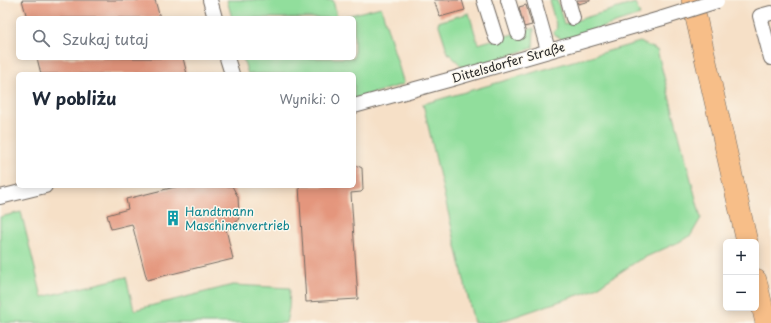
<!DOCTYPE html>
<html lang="pl">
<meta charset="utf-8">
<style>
:root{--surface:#fff;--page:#f2f2f3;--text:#1f2937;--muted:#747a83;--line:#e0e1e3}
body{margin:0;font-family:"Playpen Sans",sans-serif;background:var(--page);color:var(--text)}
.controls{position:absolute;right:12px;bottom:12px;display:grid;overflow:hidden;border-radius:6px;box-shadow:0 2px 10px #0003}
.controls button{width:36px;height:36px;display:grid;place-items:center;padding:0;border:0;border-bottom:1px solid var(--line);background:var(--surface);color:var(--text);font:20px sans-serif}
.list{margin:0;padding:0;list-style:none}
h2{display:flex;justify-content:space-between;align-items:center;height:52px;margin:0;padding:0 16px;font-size:17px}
h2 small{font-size:13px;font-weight:400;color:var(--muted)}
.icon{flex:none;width:22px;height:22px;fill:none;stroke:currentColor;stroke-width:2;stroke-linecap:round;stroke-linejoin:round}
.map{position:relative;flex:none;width:771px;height:323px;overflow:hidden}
.search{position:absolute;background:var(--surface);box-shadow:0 2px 10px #0003;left:16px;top:16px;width:340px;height:44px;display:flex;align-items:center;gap:10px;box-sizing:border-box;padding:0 14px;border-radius:6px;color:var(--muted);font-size:15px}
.panel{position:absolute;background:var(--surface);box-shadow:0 2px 10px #0003;left:16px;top:72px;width:340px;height:116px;border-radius:6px}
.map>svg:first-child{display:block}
.green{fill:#91de9c;stroke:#5e8464}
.building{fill:#e4967d}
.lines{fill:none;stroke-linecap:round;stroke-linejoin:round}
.minor-casing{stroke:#726a62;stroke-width:16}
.highway-casing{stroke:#726a62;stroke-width:22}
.minor{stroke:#fff;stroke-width:14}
.highway{stroke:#f7be88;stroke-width:21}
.minor-bridge-casing{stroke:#726a62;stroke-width:16;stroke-linecap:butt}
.minor-bridge{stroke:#fff;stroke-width:14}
.labels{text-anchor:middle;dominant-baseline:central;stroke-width:3;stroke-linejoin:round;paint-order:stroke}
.street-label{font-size:12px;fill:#2b2b2b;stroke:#fbf7ec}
.culture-label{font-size:12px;fill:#0d838f;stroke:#fbf7ec;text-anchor:start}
</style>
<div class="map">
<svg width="771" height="323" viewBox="0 0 771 323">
<rect width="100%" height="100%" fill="#fbf7ec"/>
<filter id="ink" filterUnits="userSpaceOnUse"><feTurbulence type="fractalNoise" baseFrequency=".025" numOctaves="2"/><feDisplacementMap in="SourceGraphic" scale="8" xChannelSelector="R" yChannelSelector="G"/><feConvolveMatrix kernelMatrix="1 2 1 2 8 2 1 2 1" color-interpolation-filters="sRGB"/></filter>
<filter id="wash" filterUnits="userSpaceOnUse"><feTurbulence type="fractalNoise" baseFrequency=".012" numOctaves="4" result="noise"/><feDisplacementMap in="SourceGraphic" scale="16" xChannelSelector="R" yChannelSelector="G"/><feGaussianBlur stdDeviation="0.9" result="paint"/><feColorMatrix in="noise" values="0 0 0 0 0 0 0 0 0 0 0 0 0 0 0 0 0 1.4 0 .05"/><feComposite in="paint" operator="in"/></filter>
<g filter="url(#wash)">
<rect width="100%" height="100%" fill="#f6e0c7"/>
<!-- green -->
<g class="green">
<path d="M227 0H333L337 18H232Z"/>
<path d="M549 0H557L564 24 635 3 640 15 563 40 553 33 557 28Z"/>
<path d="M381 7 404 84 354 99V74H248L243 58H354V18H338Z"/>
<path d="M469 13 478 44 534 28 533 48 465 69 448 53 438 22Z"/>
<path d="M640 42 657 50 701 218 691 235 679 242 639 260 593 290 496 323H474L423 104Z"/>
<path d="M21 212 42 297 126 277 134 310 233 285 290 288 289 308 286 323H0V217Z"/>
</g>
<g id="blocks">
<!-- building -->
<g class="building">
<path d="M22 0H155L160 18H27Z"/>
<path d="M434 0H462L465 10 440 17Z"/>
<path d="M577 0H590V1L578 4Z"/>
<path d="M526 5 532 25 524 27 519 7Z"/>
<path d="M37 58H183L187 74H41Z"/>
<path d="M354 166H358L362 168 363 190 361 192 351 193 358 299 306 302 299 186H354Z"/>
<path d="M179 186H232L238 197 239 215 238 221H236L237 227 226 229 233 259 147 280 132 224 111 229 107 215 128 209 126 199Z"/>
</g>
</g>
</g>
<g filter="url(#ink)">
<use href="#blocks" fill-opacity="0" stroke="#726a62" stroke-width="1"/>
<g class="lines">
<!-- minor casing -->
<g class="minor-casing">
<g id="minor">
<path d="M210 0 215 18"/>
<path d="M484 0 496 38"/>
<path d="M508 0 518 33"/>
<path d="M534 0 548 50"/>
<path d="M568 0 573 18"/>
<path d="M771 13 760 16 771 58"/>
<path d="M227 58 232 74"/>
<path d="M354 106 452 79 663 18"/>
<path d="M0 197 45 186"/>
</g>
</g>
<!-- highway casing -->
<g class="highway-casing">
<g id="highway">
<path d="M692 0 747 242"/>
<path d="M756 280 766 323"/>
</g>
</g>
<!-- minor -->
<use href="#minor" class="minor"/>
<!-- highway -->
<use href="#highway" class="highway"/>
<!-- minor-bridge casing -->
<g class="minor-bridge-casing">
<path id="minor-bridge" d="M663 18 717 1"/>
</g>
<!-- minor-bridge -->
<use href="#minor-bridge" class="minor-bridge"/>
</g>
</g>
<!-- icons -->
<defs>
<g id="building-bare" transform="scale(1.2)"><path d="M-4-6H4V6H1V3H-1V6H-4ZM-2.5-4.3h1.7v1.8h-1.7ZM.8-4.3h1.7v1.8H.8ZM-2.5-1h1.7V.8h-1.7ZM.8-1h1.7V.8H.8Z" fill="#0f9aa8" stroke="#fbf7ec" stroke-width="2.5" paint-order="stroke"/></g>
</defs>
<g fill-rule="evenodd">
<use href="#building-bare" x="173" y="218"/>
</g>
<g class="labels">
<!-- street labels -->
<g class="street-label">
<text transform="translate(508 62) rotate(-16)">Dittelsdorfer Straße</text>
</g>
<!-- culture labels -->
<g class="culture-label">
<text x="185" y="211">Handtmann<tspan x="185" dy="14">Maschinenvertrieb</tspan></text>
</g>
</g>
</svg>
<div class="controls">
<button>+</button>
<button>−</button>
</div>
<div class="search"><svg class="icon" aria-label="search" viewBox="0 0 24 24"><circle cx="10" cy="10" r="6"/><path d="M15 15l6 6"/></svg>Szukaj tutaj</div>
<section class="panel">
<h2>W pobliżu<small>Wyniki: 0</small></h2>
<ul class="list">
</ul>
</section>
</div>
